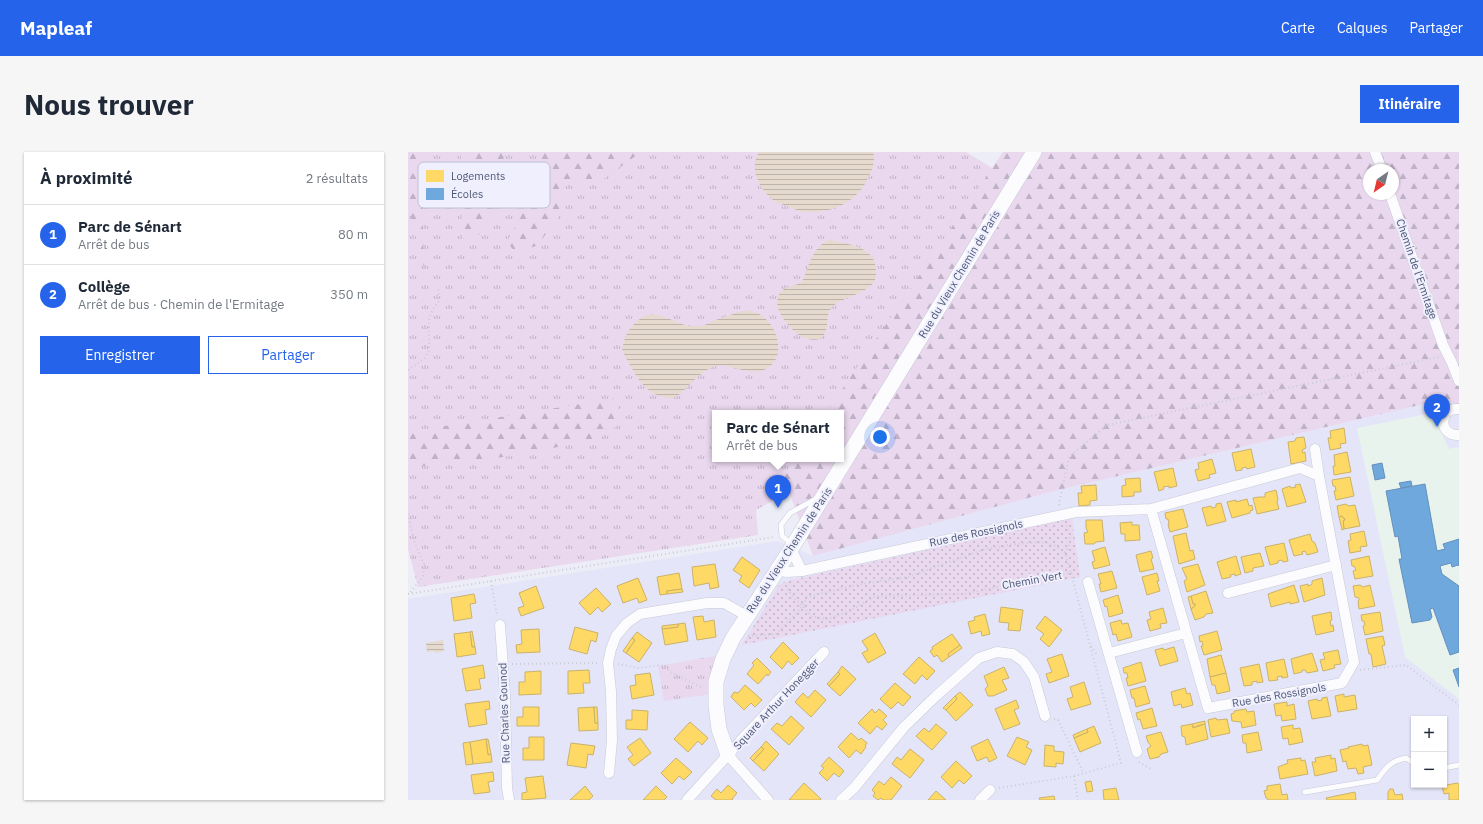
<!DOCTYPE html>
<html lang="fr">
<meta charset="utf-8">
<style>
:root{--surface:#fff;--page:#f6f6f7;--text:#1f2937;--muted:#747a83;--line:#e0e1e3;--accent:#2563eb}
body{margin:0;font-family:"IBM Plex Sans",sans-serif;background:var(--page);color:var(--text)}
.controls{position:absolute;right:12px;bottom:12px;display:grid;overflow:hidden;border-radius:0px;box-shadow:0 1px 3px #0004}
.controls button{width:36px;height:36px;display:grid;place-items:center;padding:0;border:0;border-bottom:1px solid var(--line);background:var(--surface);color:var(--text);font:20px sans-serif}
.compass{position:absolute;left:955px;top:12px;width:36px;height:36px;border-radius:50%;background:var(--surface);box-shadow:0 1px 3px #0004;rotate:215deg}
.you{position:absolute;left:472px;top:285px;width:14px;height:14px;margin:-10px;border:3px solid #fff;border-radius:50%;background:#1a73e8;box-shadow:0 0 0 6px #1a73e833}
.badge{display:grid;place-items:center;width:26px;height:26px;border-radius:50%;background:var(--accent);color:#fff;font-size:13px;font-weight:700}
.pin{position:absolute;translate:-50% -33px;filter:drop-shadow(0 1px 2px #0008)}
.pin::after{content:'';position:absolute;top:21px;width:14px;height:12px;background:inherit;clip-path:polygon(0 0,100% 0,50% 100%)}
.popup{position:absolute;left:304px;top:258px;width:132px;height:52px;box-sizing:border-box;display:grid;place-content:center;border-radius:0px;background:var(--surface);filter:drop-shadow(0 1px 3px #0005);font-size:13px;white-space:nowrap;color:var(--muted)}
.popup b{font-size:15px;color:var(--text)}
.popup::after{content:'';position:absolute;left:50%;top:100%;margin-left:-8px;border:8px solid transparent;border-top-color:var(--surface)}
.list{margin:0;padding:0;list-style:none}
h2{display:flex;justify-content:space-between;align-items:center;height:52px;margin:0;padding:0 16px;font-size:17px}
h2 small{font-size:13px;font-weight:400;color:var(--muted)}
.list li{display:grid;grid-template-columns:26px 1fr auto;gap:12px;align-items:center;box-sizing:border-box;height:60px;padding:0 16px;border-top:1px solid var(--line)}
.list b{display:block;font-size:15px;white-space:nowrap}
.list p{margin:0;font-size:13px;white-space:nowrap;color:var(--muted)}
.list em{font-size:13px;font-style:normal;color:var(--muted)}
.actions{display:flex;gap:8px;padding:12px 16px}
.actions a{flex:1;padding:9px 0;border:1px solid var(--accent);border-radius:0px;text-align:center;font-size:14px;color:var(--accent)}
.actions .main{background:var(--accent);color:#fff}
.map{position:relative;flex:none;width:1051px;height:648px;overflow:hidden;border-radius:0px}
header{display:flex;align-items:center;gap:24px;box-sizing:border-box;height:56px;padding:0 20px;background:var(--accent);color:#fff}
header strong{font-size:19px}
nav{display:flex;gap:22px;margin-inline-start:auto;font-size:14px}
.intro{display:flex;align-items:center;justify-content:space-between;box-sizing:border-box;height:96px;padding:0 24px}
h1{margin:0;font-size:28px}
.button{padding:10px 18px;border-radius:0px;background:var(--accent);color:#fff;font-size:14px;font-weight:700}
main{display:flex;gap:24px;padding:0 24px}
aside{flex:1;background:var(--surface);border-radius:0px;box-shadow:0 1px 3px #0004}
.map>svg:first-child{display:block}
.residential{fill:#e4e5f8;fill-rule:evenodd}
.education{fill:#e8f3ed}
.grass{fill:url(#grass-tufts)}
.forest{fill:url(#forest-firs);fill-rule:evenodd}
.park{fill:url(#park-dots)}
.water{fill:url(#water-rules)}
.homes{fill:#ffd966;stroke:#cab26a}
.schools{fill:#6fa8dc;stroke:#6590bd}
.lines{fill:none;stroke-linecap:round;stroke-linejoin:round}
.lane-casing{stroke:#c7cad6;stroke-width:6}
.street-casing{stroke:#c7cad6;stroke-width:11}
.secondary-casing{stroke:#c8cbd8;stroke-width:16}
.path{stroke:#c9ccd6;stroke-width:2;stroke-dasharray:1 3;stroke-linecap:butt}
.lane{stroke:#fcfcfe;stroke-width:5}
.street{stroke:#fcfcfe;stroke-width:10}
.secondary{stroke:#fcfcfe;stroke-width:15}
.labels{text-anchor:middle;dominant-baseline:central;stroke-width:4;stroke-linejoin:round;paint-order:stroke}
.street-label{font-size:11px;fill:#4d5774;stroke:#efeffe}
.key{fill:#efeffe;stroke:#bec1d5;stroke-width:1}
.key-label{font-size:11px;fill:#4d5774}
</style>
<header>
<strong>Mapleaf</strong>
<nav><a>Carte</a><a>Calques</a><a>Partager</a></nav>
</header>
<div class="intro"><h1>Nous trouver</h1><a class="button">Itinéraire</a></div>
<main>
<aside>
<h2>À proximité<small>2 résultats</small></h2>
<ul class="list">
<li><span class="badge">1</span><div><b>Parc de Sénart</b><p>Arrêt de bus</p></div><em>80 m</em></li>
<li><span class="badge">2</span><div><b>Collège</b><p>Arrêt de bus · Chemin de l'Ermitage</p></div><em>350 m</em></li>
</ul>
<div class="actions"><a class="main">Enregistrer</a><a>Partager</a></div>
</aside>
<div class="map">
<svg width="1051" height="648" viewBox="0 0 1051 648">
<defs>
<pattern id="grass-tufts" width="24" height="20" patternUnits="userSpaceOnUse"><rect width="24" height="20" fill="#ead8ef"/><path d="M3 7l-1-3M5 7V3M7 7l1-3M15 17l-1-3M17 17v-4M19 17l1-3" fill="none" stroke="#c0b2c6"/></pattern>
<pattern id="forest-firs" width="22" height="20" patternUnits="userSpaceOnUse"><rect width="22" height="20" fill="#ead8ef"/><path d="M5 1l3.5 6h-7zM16 11l3.5 6h-7z" fill="#c0b2c6"/></pattern>
<pattern id="park-dots" width="8" height="8" patternUnits="userSpaceOnUse"><rect width="8" height="8" fill="#ead8ef"/><path d="M2 2h.1M6 6h.1" fill="none" stroke="#c0b2c6" stroke-width="1.8" stroke-linecap="round"/></pattern>
<pattern id="water-rules" width="6" height="5" patternUnits="userSpaceOnUse"><rect width="6" height="5" fill="#e6dacf"/><path d="M0 2.5h6" fill="none" stroke="#bdb4ad"/></pattern>
</defs>
<rect width="100%" height="100%" fill="#ecedf7"/>
<!-- residential -->
<path class="residential" d="M1037 247 1051 254V648H0V447L370 389 405 404 642 340ZM1006 567H1036V633H1006Z"/>
<!-- education -->
<path class="education" d="M1024 261 1041 297 1049 295 1051 296V547L997 505 949 276Z"/>
<!-- grass -->
<g class="grass">
<path d="M0 0H558L599 25 433 261H307V307H427L419 319 348 358 350 383 10 435 0 397Z"/>
<path d="M307 504 302 542 256 549 250 514Z"/>
</g>
<!-- forest -->
<g class="forest">
<path d="M0 0H13L16 116 0 53Z"/>
<path d="M53 0H100L80 28 86 59 72 82 54 87Z"/>
<path d="M131 0H233L193 29 158 30 150 68 128 94 107 100 99 90 119 53Z"/>
<path d="M595 0H1051V254L1037 247 642 340 405 404 375 324 387 307H433V261H418ZM961 18H985V42H961Z"/>
<path d="M209 246 213 271 189 288 95 305 0 316V282L12 278Z"/>
</g>
<!-- park -->
<path class="park" d="M664 366 672 425 334 493 371 433 383 428Z"/>
<!-- water -->
<g class="water">
<path d="M351 0H465C468 8 464 19 460 26 449 51 422 62 397 60 392 60 387 57 382 55 377 53 370 52 365 48 355 41 345 24 347 11 347 8 350 3 351 0Z"/>
<path d="M421 88C440 92 468 94 468 119 468 126 467 131 461 135 451 143 435 146 425 154 415 163 424 178 412 187 407 188 402 188 397 186 384 181 361 155 372 141 376 134 388 134 394 130 400 115 405 94 421 88Z"/>
<path d="M335 159C338 159 343 159 347 160 369 168 382 207 356 218 339 224 322 211 308 214 298 216 290 225 283 231 279 235 274 241 269 244 265 247 260 246 255 245 233 240 224 216 214 198 216 187 219 179 227 171 249 149 268 178 291 174 296 174 301 171 305 169 315 165 325 162 335 159Z"/>
<path d="M35 488 36 499 27 501 26 499 19 500 18 491Z"/>
</g>
<!-- homes -->
<g class="homes">
<path d="M936 276 938 291 932 292 933 296 922 298 920 286H923L922 279Z"/>
<path d="M896 285 898 296 894 298 895 301 897 300 898 309 883 312 880 290 887 289 888 286Z"/>
<path d="M843 297 847 315 839 317 838 315 834 316V318L828 319 824 301Z"/>
<path d="M939 300 943 320 926 323 925 314H927L926 303Z"/>
<path d="M804 307 808 321 801 323 802 326 790 329 787 318 791 317 790 311Z"/>
<path d="M765 316 769 334 761 336V334L755 335 756 337 751 339 746 320Z"/>
<path d="M942 325 946 344 928 348 926 339H928L927 334H925L924 328Z"/>
<path d="M732 326 733 340H726V344L714 345V334L718 333 717 327Z"/>
<path d="M892 332 898 350 879 355 874 337 882 334 883 336 888 335 887 333Z"/>
<path d="M688 333 689 348 682 349V353L671 354 670 341H674L673 334Z"/>
<path d="M868 338 870 347 869 350 871 357 849 362 845 346 851 345H857V341Z"/>
<path d="M839 347 841 354 844 353 845 358 842 359V361L824 366 819 350 828 348V350Z"/>
<path d="M813 351 818 369 799 374 794 356 803 354 804 356 808 355V352Z"/>
<path d="M938 352 940 354 947 353 952 374 936 377 935 369 937 368 936 366 934 364 931 365 929 354Z"/>
<path d="M775 357 780 375 762 380 760 372H761L760 367H758L757 361Z"/>
<path d="M934 364 937 368 935 369 936 377 934 378 931 365Z"/>
<path d="M678 368H694L696 389 688 390 686 392H677L676 381 680 380 678 376Z"/>
<path d="M724 370V373H731L732 388 717 389V382H713L712 371Z"/>
<path d="M956 379 959 394 952 395 953 399 942 401 940 389 943 388 942 382Z"/>
<path d="M778 381 782 399 785 398 787 407 771 412 765 384Z"/>
<path d="M902 382 904 389 907 391 910 400 899 403 897 399 894 400 895 402 886 404 881 388Z"/>
<path d="M876 391 880 409 875 410 874 408 870 409V411L862 413 857 395Z"/>
<path d="M697 395 702 413 686 417 684 410 687 409 684 399Z"/>
<path d="M743 399 745 406 743 407 746 417 732 420 728 403Z"/>
<path d="M852 401 856 414 845 416V419L837 421 833 405Z"/>
<path d="M828 404 833 422 827 424V422L822 423 823 425 814 427 809 410Z"/>
<path d="M961 404 965 424 947 427 945 419 948 418 946 414H944L943 408Z"/>
<path d="M334 405 352 418 341 436 331 429 334 424 325 418Z"/>
<path d="M307 412 311 435 302 437 301 431 286 434 284 415Z"/>
<path d="M790 412 797 433 779 440 776 429 779 427 774 416Z"/>
<path d="M704 419 709 436 693 440 691 432H693L690 422Z"/>
<path d="M271 421 274 437 259 439V442L252 443 249 425Z"/>
<path d="M749 421 751 429H749L752 439 739 443 734 425Z"/>
<path d="M230 426 239 448 231 451 229 446 215 451 209 434Z"/>
<path d="M914 426 917 443 896 450 892 434 900 432V434L903 433 904 432V429Z"/>
<path d="M886 433 891 450 882 452V450L863 455 860 442Z"/>
<path d="M952 433 955 435 962 433 967 454 951 457 950 449 951 448V446L947 445 945 434Z"/>
<path d="M128 434 136 456 113 464 110 456 116 454 111 441Z"/>
<path d="M188 436 203 452 194 460 190 455 182 463 171 451Z"/>
<path d="M274 437 275 440 259 442V439Z"/>
<path d="M798 439 805 461 798 462 796 465 787 468 783 457 787 454V452H785L783 444Z"/>
<path d="M66 442 68 451 62 452 64 466 46 469 43 446Z"/>
<path d="M710 443 715 461 701 465 699 454 697 455 695 448Z"/>
<path d="M783 444 785 452H787V454L783 457 780 445Z"/>
<path d="M593 455 615 458 612 479 600 478 601 471 591 470Z"/>
<path d="M755 456 759 471 752 472 753 476 742 479 739 468 743 467 741 460Z"/>
<path d="M923 460 924 468 922 469 923 474 925 473 926 479 908 483 904 464Z"/>
<path d="M972 460 975 479 957 483 955 474 957 473 956 469H954L953 463Z"/>
<path d="M577 462 582 482 574 484 573 479 563 482 560 470 567 468 566 465Z"/>
<path d="M295 464 296 470 306 468 308 485 289 488 285 465Z"/>
<path d="M637 464 654 478 641 495 632 487 636 482 628 476Z"/>
<path d="M713 468 714 472 720 471 724 485 710 489 708 482 705 483 702 471Z"/>
<path d="M277 471 280 489 257 493 254 477 270 475V472Z"/>
<path d="M270 472V475L254 477V474Z"/>
<path d="M167 475 190 481 188 490 183 488 179 502 161 497Z"/>
<path d="M131 477 132 500 109 501 108 493 114 492 113 478Z"/>
<path d="M64 479 67 495H64L62 480Z"/>
<path d="M809 479 814 498 796 503 793 494H795L794 489 792 490 791 484Z"/>
<path d="M62 480 64 495H67L68 502 49 505 46 482Z"/>
<path d="M229 480 244 491 231 510 218 501 227 488 224 486Z"/>
<path d="M467 481 478 501 460 511 454 501 460 498 454 489Z"/>
<path d="M544 482 552 493 540 502 541 505 534 510 529 503 526 505 522 499 525 497 524 495Z"/>
<path d="M975 484 977 493 974 494 978 512 965 515 963 502H961L958 487Z"/>
<path d="M224 486 227 488 218 501 215 499Z"/>
<path d="M375 490 391 506 384 513 380 509 374 517 362 505Z"/>
<path d="M552 493 554 496 541 505 540 502Z"/>
<path d="M766 495 770 509 752 514 747 498 755 496 756 498Z"/>
<path d="M930 498 933 512 926 513 927 516 915 519 912 508 917 507 915 501Z"/>
<path d="M904 501 910 519 899 521 897 518H894V520L886 522 883 507Z"/>
<path d="M654 502 661 524 641 531 638 522 644 520 639 507Z"/>
<path d="M813 503 818 521 802 525 799 507Z"/>
<path d="M511 505 527 519 519 528 514 523 507 532 495 522Z"/>
<path d="M349 506 363 520 360 524 359 522 350 532 339 522 346 513 344 511Z"/>
<path d="M876 507 880 525 874 526V524L869 525 870 528 861 529 858 511Z"/>
<path d="M733 510 738 529 720 534 718 526H720L719 521H716L715 516Z"/>
<path d="M851 512 855 530 849 531V529L844 530V533L836 534 832 516Z"/>
<path d="M75 513 77 526 71 527 73 537 58 539 54 517Z"/>
<path d="M434 514 448 527 432 544 421 534 432 522 430 520Z"/>
<path d="M596 515 601 526 594 528 599 538 585 544H580L577 537 580 534 576 524Z"/>
<path d="M181 518 182 531H175L176 541 160 542V519Z"/>
<path d="M133 519V542L111 543V530H117V520Z"/>
<path d="M430 520 432 522 421 534 419 532Z"/>
<path d="M242 521 246 543 224 547 222 534 228 533 227 523Z"/>
<path d="M818 521 822 539 809 542 807 533H804L802 525Z"/>
<path d="M676 530 683 552 663 558 659 547 665 545 662 535Z"/>
<path d="M487 531 503 545 495 554 490 550 483 557 472 547Z"/>
<path d="M337 533 354 548 347 555 343 551 336 558 323 545 326 540 330 541Z"/>
<path d="M737 534 742 551 728 555 726 546H724L722 538Z"/>
<path d="M777 536 779 542 782 541 785 553 774 556 773 552 766 554 763 540Z"/>
<path d="M407 538 418 548 403 565 387 550 395 541 400 546Z"/>
<path d="M552 540 565 553 548 569 538 558 549 547 547 544Z"/>
<path d="M936 542V545L947 543 949 557 930 560 927 544Z"/>
<path d="M547 544 549 547 538 558 535 556Z"/>
<path d="M919 545 923 564 904 567 900 549 909 547 910 549 914 548V546Z"/>
<path d="M608 548 611 556 606 558 612 572 596 578 587 557Z"/>
<path d="M81 549 82 557 77 558 79 572 61 575 57 552Z"/>
<path d="M879 550V554L886 552 888 567 874 569 873 563 868 564 866 552Z"/>
<path d="M115 555H131V574H109V565H115Z"/>
<path d="M186 555 187 571H190V578L171 579 170 556Z"/>
<path d="M186 555H189L190 571H187Z"/>
<path d="M744 556 749 574 735 577 732 567 730 568 728 561Z"/>
<path d="M464 557 467 561 471 557 479 564 475 568 479 572 474 578 469 574 462 582 450 571Z"/>
<path d="M838 557 839 560 846 559 848 573 834 576 833 570 824 569 823 562 826 561V559Z"/>
<path d="M224 558 240 559 239 578 218 577V568H224Z"/>
<path d="M383 564 396 576 381 593 363 577 369 571 374 574Z"/>
<path d="M808 566 809 568 819 567 822 581 803 585 800 568Z"/>
<path d="M797 569V572L789 574V575H784V572Z"/>
<path d="M282 570 300 586 294 593 290 589 280 600 266 587Z"/>
<path d="M528 572 539 581 524 598 508 584 516 576 521 580Z"/>
<path d="M784 572 785 576 797 572 800 587 778 593 777 585 774 584 773 574Z"/>
<path d="M885 573V577L892 576 895 590 881 593 880 586 875 587 873 575Z"/>
<path d="M686 574 693 591 672 600 666 586 680 580 679 577Z"/>
<path d="M679 577 680 580 666 586 665 583Z"/>
<path d="M753 580 760 600 753 602 751 605 742 607 739 597 743 594 740 590 738 584Z"/>
<path d="M850 580 854 598 839 601 838 591H835L834 583Z"/>
<path d="M443 581 451 588 453 586 459 591 457 594 458 595 453 602 448 598 441 606 430 595Z"/>
<path d="M121 585H136V608H115V596H121Z"/>
<path d="M609 585 621 590 618 595 624 598 617 613 599 604Z"/>
<path d="M232 586 243 601 226 614 220 607 225 603 219 595Z"/>
<path d="M78 587H80L83 602 80 603Z"/>
<path d="M78 587 80 603 83 602 84 610 65 612 62 590Z"/>
<path d="M580 587 589 606 581 610 579 605 569 609 563 595Z"/>
<path d="M358 589 371 602 356 619 345 609 356 597 353 595Z"/>
<path d="M62 590 65 612 58 613 55 591Z"/>
<path d="M163 591 187 594 185 603 180 602 178 616 159 613Z"/>
<path d="M954 592 955 594 960 593 964 613 955 615 956 621 950 622 948 616 940 617 938 609 935 610 932 598 941 596 940 595Z"/>
<path d="M637 593 646 594V599L656 600 655 612 648 611V615L636 614Z"/>
<path d="M353 595 356 597 345 609 342 606Z"/>
<path d="M502 597 516 608 502 626 484 612 489 605 493 608Z"/>
<path d="M923 603V607L927 606 929 619 907 624 904 610H908L907 606Z"/>
<path d="M421 605 436 619 431 625 426 621 419 629 411 621 416 616 413 614Z"/>
<path d="M268 606 284 620 276 628 271 624 264 632 253 621Z"/>
<path d="M893 606V609L897 608 900 622 872 627 870 615 880 611 879 608Z"/>
<path d="M548 609 564 624 556 632 551 628 544 636 533 625Z"/>
<path d="M85 620 86 629 80 630 82 640 66 642 63 623Z"/>
<path d="M135 624 138 646 114 648V641L119 640 117 626Z"/>
<path d="M483 625 494 634 483 648H475L473 646 470 648 465 644 467 641 464 638 471 629 476 633Z"/>
<path d="M683 629 685 639 679 640 677 630Z"/>
<path d="M396 631 413 647 412 648H381Z"/>
<path d="M1049 631 1051 632V648H1041V641L1036 642 1034 634Z"/>
<path d="M872 632 874 643 879 642 880 648H860L859 646H858L856 639 859 638V634Z"/>
<path d="M320 633 329 641 324 647 325 648H308L303 644 309 637 313 641Z"/>
<path d="M177 634 185 644 181 648H162Z"/>
<path d="M248 634 259 645 256 648H235Z"/>
<path d="M708 636 711 648H696L695 638Z"/>
<path d="M982 637H985L987 643 994 642 995 648H980V640Z"/>
<path d="M528 639 538 648H520Z"/>
<path d="M947 640 948 648H919L918 646Z"/>
<path d="M646 644 647 648H632L631 646Z"/>
</g>
<!-- schools -->
<g class="schools">
<path d="M974 311 977 326 967 328 964 313Z"/>
<path d="M1003 329 1004 334 993 336 991 331Z"/>
<path d="M1017 332 1029 399 1037 397 1035 392 1051 387V414L1050 413 1044 415 1043 411 1032 414 1034 422 1051 434V500L1042 503 1025 456 1022 457 1024 465 1022 468 1004 471 991 407H994L990 384 987 385 978 339Z"/>
<path d="M1051 516V535L1045 518Z"/>
</g>
<g class="lines">
<!-- lane casing -->
<g class="lane-casing">
<g id="lane">
<path d="M384 392 374 384 373 373 382 361 406 348 409 349"/>
<path d="M1036 616 1051 613"/>
<path d="M897 640 969 628C978 616 982 609 998 606L1006 611"/>
</g>
</g>
<!-- street casing -->
<g class="street-casing">
<g id="street">
<path d="M967 0 974 18"/>
<path d="M982 42 1035 193 1044 211 1051 229"/>
<path d="M1051 257C1030 255 1030 284 1051 283"/>
<path d="M907 297 911 324"/>
<path d="M383 397 394 419"/>
<path d="M370 418 379 420 394 419 668 360 743 357 892 316 911 324 946 510 934 531 800 556 743 357"/>
<path d="M680 430 729 600"/>
<path d="M820 441 928 413"/>
<path d="M92 473 97 543 99 636 101 648"/>
<path d="M701 501 778 481"/>
<path d="M320 603 360 648"/>
<path d="M201 621 204 588 203 539 200 511 203 497 208 484 219 471 232 462 299 451H316L339 464"/>
<path d="M279 648 336 585 416 500"/>
<path d="M433 648 446 636 496 575 528 544 571 506 589 500 605 502 616 510 626 525 637 564"/>
<path d="M572 648 582 638"/>
</g>
</g>
<!-- secondary casing -->
<g class="secondary-casing">
<path id="secondary" d="M320 603 311 577 308 553V530L315 507 325 486 383 397 626 0"/>
</g>
<!-- path -->
<g class="path">
<path d="M0 218 17 206 21 198V167L25 157 31 149 30 135"/>
<path d="M651 353 661 305 699 273 1031 205"/>
<path d="M0 362 7 392 16 412 15 424 2 441"/>
<path d="M657 401C665 391 661 382 658 372"/>
<path d="M83 429 89 463"/>
<path d="M376 430 383 443 395 454 399 445 448 433 500 425 574 398 606 392 634 390 646 393 657 401 663 421"/>
<path d="M0 442 366 385"/>
<path d="M340 484 368 482 395 454 404 465 420 467 442 459 468 444 556 442 632 426 663 421 713 611 666 624 591 636"/>
<path d="M683 494 690 504"/>
<path d="M104 512 190 511"/>
<path d="M210 512 231 516 253 513 270 524 295 536"/>
<path d="M952 518 998 513 1051 553"/>
<path d="M646 567 650 568 676 622"/>
<path d="M731 610 743 617"/>
<path d="M666 624 670 648"/>
</g>
<!-- lane -->
<use href="#lane" class="lane"/>
<!-- street -->
<use href="#street" class="street"/>
<!-- secondary -->
<use href="#secondary" class="secondary"/>
</g>
<g class="labels">
<!-- street labels -->
<g class="street-label">
<text transform="translate(1009 117) rotate(71)">Chemin de l'Ermitage</text>
<text transform="translate(551 122) rotate(-59)">Rue du Vieux Chemin de Paris</text>
<text transform="translate(568 381) rotate(-12)">Rue des Rossignols</text>
<text transform="translate(381 398) rotate(-57)">Rue du Vieux Chemin de Paris</text>
<text transform="translate(624 428) rotate(-10)">Chemin Vert</text>
<text transform="translate(871 543) rotate(-10)">Rue des Rossignols</text>
<text transform="translate(368 552) rotate(-47)">Square Arthur Honegger</text>
<text transform="translate(96 561) rotate(-92)">Rue Charles Gounod</text>
</g>
</g>
<!-- legend -->
<rect x="10" y="10" width="132" height="46" rx="6" class="key"/>
<rect x="18" y="18" width="18" height="12" fill="#ffd966"/>
<rect x="18" y="36" width="18" height="12" fill="#6fa8dc"/>
<g class="key-label">
<text x="43" y="28">Logements</text>
<text x="43" y="46">Écoles</text>
</g>
</svg>
<div class="controls">
<button>+</button>
<button>−</button>
</div>
<svg class="compass" viewBox="-18 -18 36 36"><path d="M0-13l5 13h-10z" fill="#e53935"/><path d="M0 13l5-13h-10z" fill="#747a83"/></svg>
<div class="you"></div>
<div class="pin badge" style="left:370px;top:356px">1</div>
<div class="popup"><b>Parc de Sénart</b>Arrêt de bus</div>
<div class="pin badge" style="left:1029px;top:275px">2</div>
</div>
</main>
